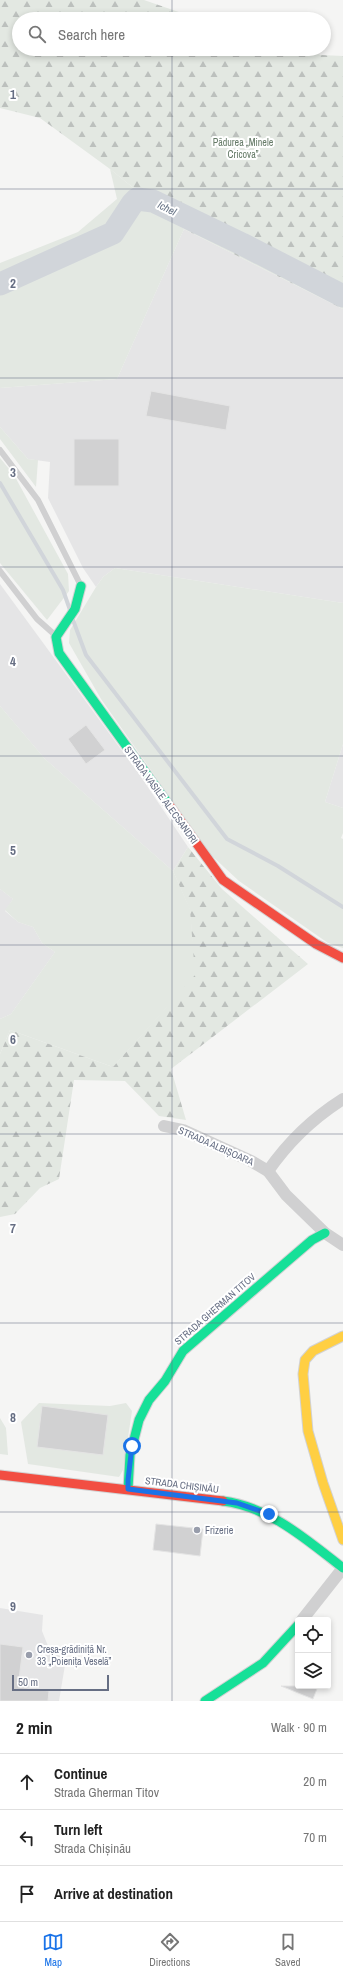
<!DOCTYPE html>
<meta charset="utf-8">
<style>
:root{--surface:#fff;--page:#f2f2f2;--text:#222;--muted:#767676;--line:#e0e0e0;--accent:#1a73e8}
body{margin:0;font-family:"Archivo Narrow",sans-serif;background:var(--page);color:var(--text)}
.controls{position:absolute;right:12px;bottom:12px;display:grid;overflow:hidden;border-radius:4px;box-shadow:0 2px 6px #0003}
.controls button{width:36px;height:36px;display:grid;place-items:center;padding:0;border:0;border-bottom:1px solid var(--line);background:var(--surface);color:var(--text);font:20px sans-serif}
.scale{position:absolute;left:12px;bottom:10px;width:97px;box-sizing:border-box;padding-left:4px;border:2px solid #666e83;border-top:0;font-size:11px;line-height:14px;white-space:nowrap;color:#666e83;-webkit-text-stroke:3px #fff;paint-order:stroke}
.stop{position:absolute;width:12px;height:12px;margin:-9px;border:3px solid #1a73e8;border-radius:50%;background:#fff}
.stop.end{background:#1a73e8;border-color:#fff;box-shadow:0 1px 4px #0008}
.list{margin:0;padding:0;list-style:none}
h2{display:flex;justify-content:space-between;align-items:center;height:52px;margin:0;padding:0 16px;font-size:17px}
h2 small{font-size:13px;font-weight:400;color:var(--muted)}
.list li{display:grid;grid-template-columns:26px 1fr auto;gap:12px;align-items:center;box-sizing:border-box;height:56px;padding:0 16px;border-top:1px solid var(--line)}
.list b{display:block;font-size:15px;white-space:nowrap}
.list p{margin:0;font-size:13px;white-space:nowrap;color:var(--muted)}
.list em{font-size:13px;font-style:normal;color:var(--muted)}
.icon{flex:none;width:22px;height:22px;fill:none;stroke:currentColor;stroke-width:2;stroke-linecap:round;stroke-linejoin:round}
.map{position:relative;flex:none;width:343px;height:1701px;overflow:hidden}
.search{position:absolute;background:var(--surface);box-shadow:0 2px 6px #0003;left:12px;right:12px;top:12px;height:44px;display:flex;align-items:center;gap:10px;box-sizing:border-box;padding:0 14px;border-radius:22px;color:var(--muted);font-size:15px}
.sheet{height:220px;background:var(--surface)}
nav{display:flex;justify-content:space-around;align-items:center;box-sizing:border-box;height:56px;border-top:1px solid var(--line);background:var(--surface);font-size:11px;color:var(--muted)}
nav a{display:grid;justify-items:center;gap:2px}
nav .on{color:var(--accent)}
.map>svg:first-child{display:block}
.built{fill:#e5e5e6}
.green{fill:#e3e8e2}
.forest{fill:url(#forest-firs)}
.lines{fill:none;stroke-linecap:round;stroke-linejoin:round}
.stream{stroke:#d1d5da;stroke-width:4}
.river{stroke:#d1d5da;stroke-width:23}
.building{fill:#d1d1d2;stroke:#e4e4e4}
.fast-casing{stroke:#d2d2d3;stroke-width:11}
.slow-casing{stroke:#d2d2d3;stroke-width:11}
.jam-casing{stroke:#d2d2d3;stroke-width:11}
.lane{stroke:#d0d0d1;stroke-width:6}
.street{stroke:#d0d0d1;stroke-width:12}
.fast{stroke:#16e098;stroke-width:9}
.slow{stroke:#ffcf43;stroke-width:9}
.jam{stroke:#f24e42;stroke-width:9}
.route{stroke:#1a73e8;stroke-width:5}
.grid{fill:none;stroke:#666e83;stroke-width:1;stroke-opacity:0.55}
.poi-dot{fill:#989dab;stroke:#fff;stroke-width:1.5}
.labels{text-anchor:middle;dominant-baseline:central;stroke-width:4;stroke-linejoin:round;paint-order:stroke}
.park-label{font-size:10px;fill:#657a67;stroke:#fff}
.street-label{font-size:10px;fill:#666e83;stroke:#fff}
.poi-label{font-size:10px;fill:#666e83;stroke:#fff;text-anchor:start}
.water-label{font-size:11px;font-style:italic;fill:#677486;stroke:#fff}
.grid-label{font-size:13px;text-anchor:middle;font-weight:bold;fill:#666e83;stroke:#fff;stroke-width:4;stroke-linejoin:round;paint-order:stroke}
</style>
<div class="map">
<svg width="343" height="1701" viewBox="0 0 343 1701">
<defs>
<pattern id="forest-firs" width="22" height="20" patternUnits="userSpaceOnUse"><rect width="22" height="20" fill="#e3e8e2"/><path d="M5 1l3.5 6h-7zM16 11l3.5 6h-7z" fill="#bcc0bd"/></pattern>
</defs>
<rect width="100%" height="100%" fill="#f5f5f4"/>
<!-- built -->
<g class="built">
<path d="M184 229 343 309V603L115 568 103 577 96 587 83 568 48 498 50 462 28 459 0 427V388L117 379Z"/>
<path d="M0 584 139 774 188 847 173 871 45 759 0 706Z"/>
<path d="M343 744V808L325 802Z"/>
<path d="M0 889 13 899 5 911 18 922 33 927 42 943 55 952 11 1014 0 1019Z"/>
<path d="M0 1608 43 1615 42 1631 50 1651 66 1659 59 1701H0Z"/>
</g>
<!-- green -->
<g class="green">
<path d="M110 169 184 229 117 379 0 388V263L78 232 117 199Z"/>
<path d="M0 427 28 459 38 460 36 487 0 439Z"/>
<path d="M0 458 14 475 68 574 69 591 47 620 0 563Z"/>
<path d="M115 568 343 603V744L325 802 343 808V833L341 838 343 839V948L328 943 239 881 210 854 101 699 69 643 70 630 96 587 103 577Z"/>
<path d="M0 706 45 759 173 871 190 909 196 975 113 1067 10 1030 0 1054V1019L11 1014 55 952 42 943 33 927 18 922 5 910 13 899 0 889Z"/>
<path d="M39 1403 110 1406 126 1403 132 1411 123 1470 119 1477 28 1464 21 1422Z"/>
<path d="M0 1418 6 1428 8 1455 0 1454Z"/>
</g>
<!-- forest -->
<g class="forest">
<path d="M0 0H144L199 19H19V49H301L321 55 343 56V309L184 229 110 169 40 118 0 108Z"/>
<path d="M188 847 222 889 308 964 171 1069 186 1120 159 1116 125 1081 74 1080 59 1179 40 1188 15 1214 0 1217V1054L10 1030 113 1067 195 975 190 910 173 871Z"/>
</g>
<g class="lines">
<!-- stream -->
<g class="stream">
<path d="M0 483 63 590 70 610"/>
<path d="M73 620 86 655 227 839 278 866 343 907"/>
</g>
<!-- river -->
<path class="river" d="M0 284 113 233 132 204 137 199 153 201 242 244 343 296"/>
</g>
<!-- building -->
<g class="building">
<path d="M151 391 230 406 226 430 146 416Z"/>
<rect x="74" y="439" width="45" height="47"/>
<path d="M86 725 105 750 86 764 68 739Z"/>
<path d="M42 1406 108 1415 103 1455 37 1447Z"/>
<path d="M156 1524 203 1529 200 1556 153 1550Z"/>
<path d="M0 1644 23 1647 18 1687 49 1691 48 1701H0Z"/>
<path d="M281 1686H318L313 1699Z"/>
</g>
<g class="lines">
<!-- fast casing -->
<g class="fast-casing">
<g id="fast">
<path d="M81 586 75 609 56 637 59 653 169 805"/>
<path d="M128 1489 130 1455 139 1420 149 1400 165 1381 183 1351 312 1240 325 1233"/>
<path d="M223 1501C270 1507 307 1540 343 1568"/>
<path d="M205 1701 263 1663 298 1625"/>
</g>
</g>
<!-- slow casing -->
<g class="slow-casing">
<path id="slow" d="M343 1336 313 1351 305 1360 303 1374 308 1431 323 1483 343 1540"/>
</g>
<!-- jam casing -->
<g class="jam-casing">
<g id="jam">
<path d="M169 805 223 880 316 944 343 958"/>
<path d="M0 1475 223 1501"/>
</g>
</g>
<!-- lane -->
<g class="lane">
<path d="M0 450 38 500 81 586"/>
<path d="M0 571 37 619 55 635"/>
</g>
<!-- street -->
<g class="street">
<path d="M164 1126 183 1130 251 1161 268 1171 286 1195 325 1233 343 1245"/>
<path d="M268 1171C288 1142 313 1118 343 1099"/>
<path d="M302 1620 343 1568"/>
</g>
<!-- fast -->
<use href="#fast" class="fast"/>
<!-- slow -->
<use href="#slow" class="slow"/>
<!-- jam -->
<use href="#jam" class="jam"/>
</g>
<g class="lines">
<!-- route -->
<path class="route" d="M132 1446 128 1480V1489L237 1503 269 1514"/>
</g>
<!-- grid -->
<path class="grid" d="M172 0V19M172 49V1701M0 189H343M0 378H343M0 567H343M0 756H343M0 945H343M0 1134H343M0 1323H343M0 1512H343"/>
<!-- markers -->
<g class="poi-dot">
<circle cx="197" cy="1530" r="4"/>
<circle cx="29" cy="1655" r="4"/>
</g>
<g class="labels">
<!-- park labels -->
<g class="park-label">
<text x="243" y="142">Pădurea „Minele<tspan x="243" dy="12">Cricova”</tspan></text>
</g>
<!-- street labels -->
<g class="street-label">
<text transform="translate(161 795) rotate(54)">STRADA VASILE ALECSANDRI</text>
<text transform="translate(216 1146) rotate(24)">STRADA ALBIȘOARA</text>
<text transform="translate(215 1309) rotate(-41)">STRADA GHERMAN TITOV</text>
<text transform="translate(182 1485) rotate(7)">STRADA CHIȘINĂU</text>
</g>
<!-- poi labels -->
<g class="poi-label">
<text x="205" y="1530">Frizerie</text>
<text x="37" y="1649">Creșa-grădiniță Nr.<tspan x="37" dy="12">33 „Poienița Veselă”</tspan></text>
</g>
<!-- water labels -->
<g class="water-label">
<text transform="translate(167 208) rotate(27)">Ichel</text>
</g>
</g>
<g class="grid-label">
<text x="13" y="99">1</text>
<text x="13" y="288">2</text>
<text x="13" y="477">3</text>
<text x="13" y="666">4</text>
<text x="13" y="855">5</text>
<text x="13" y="1044">6</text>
<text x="13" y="1233">7</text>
<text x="13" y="1422">8</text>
<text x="13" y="1611">9</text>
</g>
</svg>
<div class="controls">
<button><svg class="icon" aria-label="locate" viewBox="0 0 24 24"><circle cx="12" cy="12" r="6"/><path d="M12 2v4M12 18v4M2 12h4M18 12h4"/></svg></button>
<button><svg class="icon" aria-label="layers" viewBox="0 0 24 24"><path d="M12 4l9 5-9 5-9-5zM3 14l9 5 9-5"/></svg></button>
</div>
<div class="scale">50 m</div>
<div class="stop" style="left:132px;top:1446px"></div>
<div class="stop end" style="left:269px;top:1514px"></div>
<div class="search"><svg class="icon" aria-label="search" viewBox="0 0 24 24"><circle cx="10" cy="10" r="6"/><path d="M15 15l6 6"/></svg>Search here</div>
</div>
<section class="sheet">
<h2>2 min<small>Walk · 90 m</small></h2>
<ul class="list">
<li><svg class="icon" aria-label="ahead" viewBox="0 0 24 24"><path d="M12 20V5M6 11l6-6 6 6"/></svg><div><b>Continue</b><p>Strada Gherman Titov</p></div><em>20 m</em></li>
<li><svg class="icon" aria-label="left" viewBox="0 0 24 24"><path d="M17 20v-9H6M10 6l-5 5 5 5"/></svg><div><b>Turn left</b><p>Strada Chișinău</p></div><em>70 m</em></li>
<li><svg class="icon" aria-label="arrive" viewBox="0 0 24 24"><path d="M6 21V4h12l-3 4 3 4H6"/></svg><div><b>Arrive at destination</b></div></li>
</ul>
</section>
<nav>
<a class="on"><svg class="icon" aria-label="map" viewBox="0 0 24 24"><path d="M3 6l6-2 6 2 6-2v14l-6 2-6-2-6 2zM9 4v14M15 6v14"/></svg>Map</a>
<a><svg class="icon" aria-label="directions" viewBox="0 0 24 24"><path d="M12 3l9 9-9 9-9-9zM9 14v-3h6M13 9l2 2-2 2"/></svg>Directions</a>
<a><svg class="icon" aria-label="saved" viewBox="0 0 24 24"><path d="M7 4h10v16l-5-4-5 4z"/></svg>Saved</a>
</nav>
